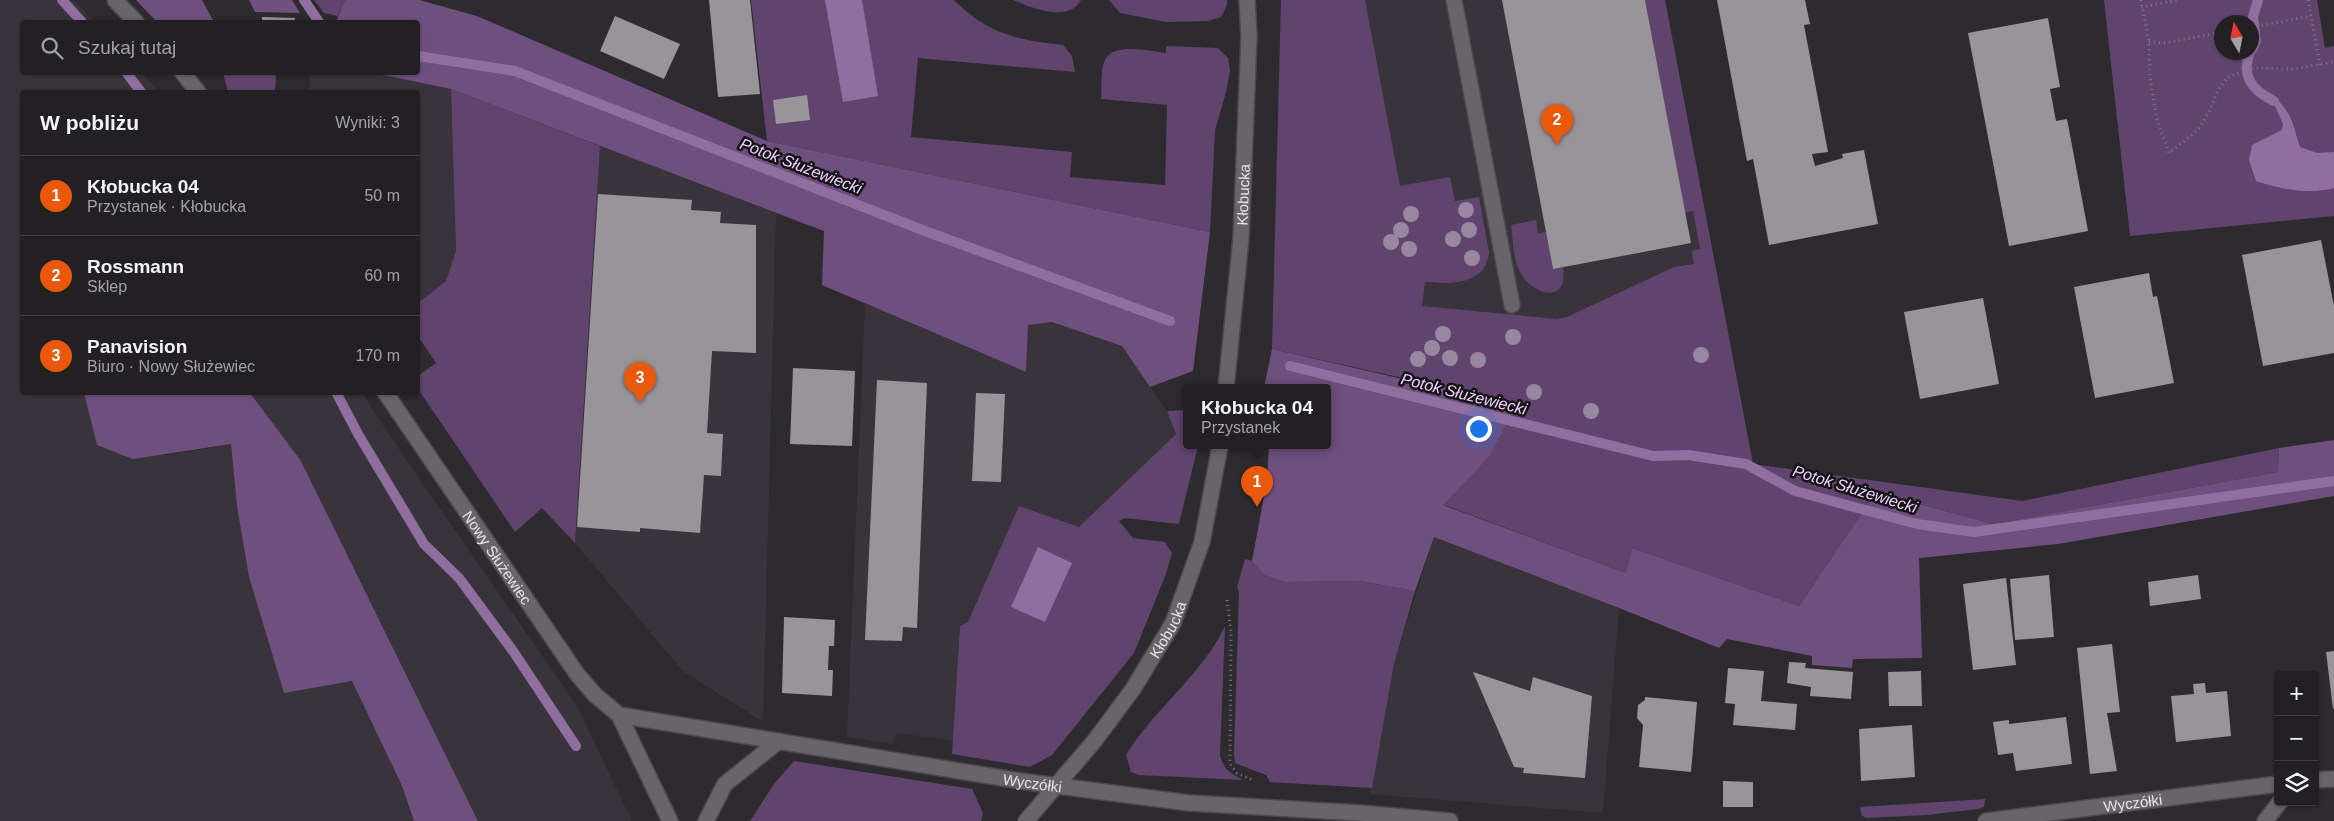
<!DOCTYPE html>
<html lang="pl">
<meta charset="utf-8">
<style>
:root{--surface:#222023;--page:#2e2d30;--text:#f1f3f6;--muted:#a2a3a6;--line:#3f3e41;--accent:#ea580c}
body{margin:0;font-family:Arial,sans-serif;background:var(--page);color:var(--text)}
.controls{position:absolute;right:15px;bottom:15px;display:grid;overflow:hidden;border-radius:5px;box-shadow:0 1px 4px #0004}
.controls button{width:45px;height:45px;display:grid;place-items:center;padding:0;border:0;border-bottom:1px solid var(--line);background:var(--surface);color:var(--text);font:25px sans-serif}
.compass{position:absolute;left:2214px;top:15px;width:45px;height:45px;border-radius:50%;background:var(--surface);box-shadow:0 1px 4px #0004;rotate:350deg}
.you{position:absolute;left:1478px;top:428px;width:18px;height:18px;margin:-12px;border:4px solid #fff;border-radius:50%;background:#1a73e8;box-shadow:0 0 0 8px #1a73e833}
.badge{display:grid;place-items:center;width:32px;height:32px;border-radius:50%;background:var(--accent);color:#fff;font-size:16px;font-weight:700}
.pin{position:absolute;translate:-50% -41px;filter:drop-shadow(0 1px 2px #0008)}
.pin::after{content:'';position:absolute;top:26px;width:18px;height:15px;background:inherit;clip-path:polygon(0 0,100% 0,50% 100%)}
.popup{position:absolute;left:1183px;top:384px;width:148px;height:65px;box-sizing:border-box;display:grid;place-content:center;border-radius:5px;background:var(--surface);filter:drop-shadow(0 1px 4px #0005);font-size:16px;white-space:nowrap;color:var(--muted)}
.popup b{font-size:19px;color:var(--text)}
.popup::after{content:'';position:absolute;left:50%;top:100%;margin-left:-10px;border:10px solid transparent;border-top-color:var(--surface)}
.list{margin:0;padding:0;list-style:none}
h2{display:flex;justify-content:space-between;align-items:center;height:65px;margin:0;padding:0 20px;font-size:21px}
h2 small{font-size:16px;font-weight:400;color:var(--muted)}
.list li{display:grid;grid-template-columns:32px 1fr auto;gap:15px;align-items:center;box-sizing:border-box;height:80px;padding:0 20px;border-top:1px solid var(--line)}
.list b{display:block;font-size:19px;white-space:nowrap}
.list p{margin:0;font-size:16px;white-space:nowrap;color:var(--muted)}
.list em{font-size:16px;font-style:normal;color:var(--muted)}
.icon{flex:none;width:28px;height:28px;fill:none;stroke:currentColor;stroke-width:2;stroke-linecap:round;stroke-linejoin:round}
.map{position:relative;flex:none;width:2334px;height:821px;overflow:hidden}
.search{position:absolute;background:var(--surface);box-shadow:0 1px 4px #0004;left:20px;top:20px;width:400px;height:55px;display:flex;align-items:center;gap:12px;box-sizing:border-box;padding:0 18px;border-radius:5px;color:var(--muted);font-size:19px}
.panel{position:absolute;background:var(--surface);box-shadow:0 1px 4px #0004;left:20px;top:90px;width:400px;height:305px;border-radius:5px}
.map>svg:first-child{display:block}
.built{fill:#39333c}
.green{fill:#60446d;fill-rule:evenodd}
.forest{fill:#6f4f7e}
.water{fill:#906fa0}
.lines{fill:none;stroke-linecap:round;stroke-linejoin:round}
.stream{stroke:#906fa0;stroke-width:10}
.building{fill:#98949a}
.lane-casing{stroke:#4c494d;stroke-width:18}
.street-casing{stroke:#4c494d;stroke-width:18}
.secondary-casing{stroke:#4c494d;stroke-width:18}
.path{stroke:#7c7a7d;stroke-width:3;stroke-dasharray:1 4;stroke-linecap:butt}
.lane{stroke:#68656a;stroke-width:15}
.street{stroke:#68656a;stroke-width:15}
.secondary{stroke:#68656a;stroke-width:15}
.tree{fill:#9887a1}
.labels{text-anchor:middle;dominant-baseline:central;stroke-width:5;stroke-linejoin:round;paint-order:stroke}
.street-label{font-size:15px;fill:#e6e4e7;stroke:#151416}
.water-label{font-size:16px;font-style:italic;fill:#f0d2fe;stroke:#151416}
</style>
<div class="map">
<svg width="2334" height="821" viewBox="0 0 2334 821">
<rect width="100%" height="100%" fill="#2d2b2f"/>
<!-- built -->
<g class="built">
<path d="M0 0H74L95 22H22V72L142 73 160 92H22V392L84 393 97 445 168 455 231 444 237 506 284 693 352 681 402 786 414 821H0Z"/>
<path d="M1340 0H1665L1753 464 1412 380Z"/>
<path d="M310 72 374 73 451 89 456 251 446 281 418 303V92H309Z"/>
<path d="M600 146 776 213 763 722 683 671 575 543Z"/>
<path d="M865 304 1026 372 1028 325 1052 322 1122 346 1167 411 1176 434 1103 505 1104 561 960 626 953 741 896 733 892 744 847 737Z"/>
<path d="M250 393H362L407 461 577 706 632 821H478L301 461Z"/>
<path d="M1434 537 1619 608 1603 813 1370 794 1394 664Z"/>
</g>
<!-- green -->
<g class="green">
<path d="M314 0H345L338 16 324 13Z"/>
<path d="M751 0H954C988 34 1017 40 1063 45L1072 56 1075 72 918 58 911 137 1072 152 1070 177 1165 185 1167 105 1101 99C1102 88 1100 70 1105 60 1112 42 1151 51 1166 53V46L1218 48 1228 58 1230 70 1226 92 1215 130 1210 232 767 141Z"/>
<path d="M1013 0H1081C1069 23 1031 8 1013 0Z"/>
<path d="M1109 0H1227V5L1221 17 1208 21 1166 22 1120 13Z"/>
<path d="M1281 0H1365L1400 186 1450 177 1455 201 1479 197 1489 252C1486 286 1450 284 1425 282L1422 306 1556 319 1567 317 1674 267 1694 264 1692 251 1700 249 1693 211 1685 213 1645 0H1665L1753 464 2022 501 2279 448 2278 472 1993 524 1876 492 1799 606 1632 548 1626 573 1442 504 1489 457 1412 380 1272 349Z"/>
<path d="M2104 0H2317L2325 48 2334 46V216L2130 236ZM2222 22H2252V52H2222Z"/>
<path d="M223 73H276L275 92H228Z"/>
<path d="M451 89 600 146 575 543 542 508 515 532 418 389V376L436 363 418 336V303L446 281 456 251Z"/>
<path d="M1536 220 1538 233 1546 232 1553 269 1563 267C1569 304 1535 296 1521 274 1513 261 1513 240 1511 225Z"/>
<path d="M1187 410V446H1198L1179 524 1125 518 1119 521 1133 538 1165 542 1172 553 1166 574 1134 653 1052 755 1030 767 952 754 960 626 968 622 1019 506 1079 527 1176 434 1167 411Z"/>
<path d="M1245 559 1252 561 1264 575 1284 582 1359 581 1415 591 1394 664 1372 788 1270 782 1266 775 1235 763 1234 754 1239 593 1237 587Z"/>
<path d="M1225 626 1220 755C1223 769 1230 773 1243 780L1139 775 1131 772 1126 755C1154 709 1202 675 1225 626Z"/>
<path d="M794 761 972 789 983 813 981 821H750L774 784Z"/>
<path d="M1985 799 1984 807 1979 809 1926 815 1867 818 1862 816 1860 807Z"/>
</g>
<!-- forest -->
<g class="forest">
<path d="M136 0H202L214 22H157Z"/>
<path d="M249 0H292L300 13 255 12Z"/>
<path d="M345 0H419L477 16 767 141 1210 232 1193 371 1150 387 1122 346 1052 322 1028 325 1026 372 822 285 824 231 451 89 374 73 418 72V22H336Z"/>
<path d="M1272 349 1516 405 1489 457 1443 505 1626 573 1632 548 1799 606 1876 492 1993 524 2278 472 2279 448 2334 440V496L2058 544 1919 558 1922 658 1853 659 1852 668 1812 665V656L1727 639 1719 648 1619 608 1434 537 1415 591 1359 581 1284 582 1264 575 1252 561 1267 480 1269 446H1327V388H1264Z"/>
<path d="M84 393H250L301 461 478 821H414L402 786 352 681 284 693 249 577 237 506 231 444 133 459 97 445Z"/>
</g>
<!-- water -->
<g class="water">
<path d="M825 0H862L878 96 843 102Z"/>
<path d="M2276 98C2294 117 2292 124 2300 147L2317 153 2334 152V188C2308 195 2281 189 2256 181L2249 160 2252 145 2282 130 2283 124 2273 102Z"/>
<path d="M1038 547 1072 563 1045 622 1011 607Z"/>
</g>
<g class="lines">
<!-- stream -->
<g class="stream">
<path d="M62 0 82 22"/>
<path d="M304 0 319 22"/>
<path d="M2252 50 2256 41 2253 17 2258 0"/>
<path d="M2250 52C2240 77 2253 91 2274 101"/>
<path d="M418 56 515 71 925 231 1170 321"/>
<path d="M126 72 141 92"/>
<path d="M1290 366 1653 456 1688 455 1746 464 1795 491 1917 524 1974 532 2334 481"/>
<path d="M336 392 358 434 424 544 459 578 513 651 576 746"/>
</g>
</g>
<!-- building -->
<g class="building">
<path d="M709 0H750L760 94 718 97Z"/>
<path d="M1502 0H1645L1691 243 1553 269Z"/>
<path d="M1717 0H1805L1810 24 1804 25 1828 152 1812 154 1815 166 1843 158 1842 154 1864 150 1878 224 1769 245 1753 159 1747 161Z"/>
<path d="M615 16 680 44 664 79 600 51Z"/>
<path d="M262 17 295 18 294 22H262Z"/>
<path d="M2048 18 2060 87 2050 89 2056 121 2067 119 2088 231 2009 246 1968 33Z"/>
<path d="M807 95 810 120 776 124 773 100Z"/>
<path d="M598 194 692 200 691 210 721 212 720 223 756 225V353L712 351 707 433 723 434 721 476 704 475 700 533 640 528V532L577 527Z"/>
<path d="M2321 240 2334 306V353L2263 366 2242 255Z"/>
<path d="M2149 273 2153 297 2157 296 2174 383 2095 398 2074 287Z"/>
<path d="M1983 298 1999 384 1920 399 1904 312Z"/>
<path d="M793 368 855 371 852 446 790 444Z"/>
<path d="M877 380 927 383 917 628 903 627 902 641 865 640Z"/>
<path d="M976 393 1005 394 1001 482 972 481Z"/>
<path d="M2049 575 2054 637 2015 640 2010 579Z"/>
<path d="M2198 575 2201 599 2150 606 2148 582Z"/>
<path d="M2006 578 2016 665 1973 670 1963 584Z"/>
<path d="M784 617 835 620 834 646H829L828 670H833L832 696 782 693Z"/>
<path d="M2112 644 2120 712 2107 713 2117 771 2090 774 2077 648Z"/>
<path d="M2334 651V708L2333 709 2326 652Z"/>
<path d="M1789 662 1806 663 1805 668 1853 672 1851 699 1810 696 1811 687 1787 683Z"/>
<path d="M1728 668 1764 671 1761 701 1797 704 1795 730 1733 725 1735 704 1725 703Z"/>
<path d="M1921 671 1922 706H1889L1888 672Z"/>
<path d="M1473 672 1530 691 1533 677 1592 696 1585 778 1523 773 1524 768 1514 767Z"/>
<path d="M2205 683 2206 693 2227 691 2231 736 2176 742 2171 696 2194 694 2193 684Z"/>
<path d="M1645 697 1697 702 1691 772 1639 767 1643 725 1637 718 1638 705 1645 700Z"/>
<path d="M2066 717 2072 764 2016 771 2013 753 1998 755 1993 722 2009 720V724Z"/>
<path d="M1912 725 1915 777 1861 781 1859 729Z"/>
<path d="M1723 781 1753 782V807H1723Z"/>
</g>
<g class="lines">
<!-- lane casing -->
<g class="lane-casing">
<g id="lane">
<path d="M1454 0 1512 305"/>
<path d="M619 715 670 821"/>
<path d="M706 821 725 784 779 741"/>
<path d="M2265 821 2280 802"/>
</g>
</g>
<!-- street casing -->
<g class="street-casing">
<g id="street">
<path d="M115 0 136 22"/>
<path d="M182 72 198 92"/>
<path id="s1" d="M385 392 577 674 595 695 619 715 1020 781 1189 803 1360 813 1450 821"/>
<path d="M2315 780 2334 779"/>
<path id="s2" d="M1986 821 2278 784"/>
</g>
</g>
<!-- secondary casing -->
<g class="secondary-casing">
<g id="secondary">
<path id="s3" d="M1226 388 1241 238 1249 36 1247 0"/>
<path id="s4" d="M1026 821 1096 739 1133 689 1173 623 1202 542 1220 446"/>
</g>
</g>
<!-- path -->
<g class="path">
<path d="M2141 0 2149 42 2150 77 2157 120 2169 153 2198 130 2210 110 2218 90 2228 77 2253 68 2294 69 2334 62"/>
<path d="M2308 0 2320 65"/>
<path d="M2141 7 2180 0"/>
<path d="M2252 27 2311 16"/>
<path d="M2149 42 2164 43 2222 32"/>
<path d="M1227 600 1231 632 1230 764 1237 773 1252 780"/>
</g>
<!-- lane -->
<use href="#lane" class="lane"/>
<!-- street -->
<use href="#street" class="street"/>
<!-- secondary -->
<use href="#secondary" class="secondary"/>
</g>
<!-- trees -->
<g class="tree">
<circle cx="1466" cy="210" r="8"/>
<circle cx="1411" cy="214" r="8"/>
<circle cx="1401" cy="230" r="8"/>
<circle cx="1469" cy="230" r="8"/>
<circle cx="1453" cy="239" r="8"/>
<circle cx="1391" cy="242" r="8"/>
<circle cx="1409" cy="249" r="8"/>
<circle cx="1472" cy="258" r="8"/>
<circle cx="1443" cy="334" r="8"/>
<circle cx="1513" cy="337" r="8"/>
<circle cx="1432" cy="348" r="8"/>
<circle cx="1701" cy="355" r="8"/>
<circle cx="1450" cy="358" r="8"/>
<circle cx="1418" cy="359" r="8"/>
<circle cx="1478" cy="360" r="8"/>
<circle cx="1534" cy="392" r="8"/>
<circle cx="1591" cy="411" r="8"/>
</g>
<g class="labels">
<!-- street labels -->
<g class="street-label">
<text stroke="none"><textPath href="#s3" startOffset="194">Kłobucka</textPath></text>
<text stroke="none"><textPath href="#s1" startOffset="200">Nowy Służewiec</textPath></text>
<text stroke="none"><textPath href="#s4" startOffset="239">Kłobucka</textPath></text>
<text stroke="none"><textPath href="#s1" startOffset="819">Wyczółki</textPath></text>
<text stroke="none"><textPath href="#s2" startOffset="148">Wyczółki</textPath></text>
</g>
<!-- water labels -->
<g class="water-label">
<text transform="translate(801 166) rotate(21)">Potok Służewiecki</text>
<text transform="translate(1464 394) rotate(14)">Potok Służewiecki</text>
<text transform="translate(1855 489) rotate(17)">Potok Służewiecki</text>
</g>
</g>
</svg>
<div class="controls">
<button>+</button>
<button>−</button>
<button><svg class="icon" aria-label="layers" viewBox="0 0 24 24"><path d="M12 4l9 5-9 5-9-5zM3 14l9 5 9-5"/></svg></button>
</div>
<svg class="compass" viewBox="-18 -18 36 36"><path d="M0-13l5 13h-10z" fill="#e53935"/><path d="M0 13l5-13h-10z" fill="#a2a3a6"/></svg>
<div class="you"></div>
<div class="pin badge" style="left:1257px;top:507px">1</div>
<div class="popup"><b>Kłobucka 04</b>Przystanek</div>
<div class="pin badge" style="left:1557px;top:145px">2</div>
<div class="pin badge" style="left:640px;top:403px">3</div>
<div class="search"><svg class="icon" aria-label="search" viewBox="0 0 24 24"><circle cx="10" cy="10" r="6"/><path d="M15 15l6 6"/></svg>Szukaj tutaj</div>
<section class="panel">
<h2>W pobliżu<small>Wyniki: 3</small></h2>
<ul class="list">
<li><span class="badge">1</span><div><b>Kłobucka 04</b><p>Przystanek · Kłobucka</p></div><em>50 m</em></li>
<li><span class="badge">2</span><div><b>Rossmann</b><p>Sklep</p></div><em>60 m</em></li>
<li><span class="badge">3</span><div><b>Panavision</b><p>Biuro · Nowy Służewiec</p></div><em>170 m</em></li>
</ul>
</section>
</div>
